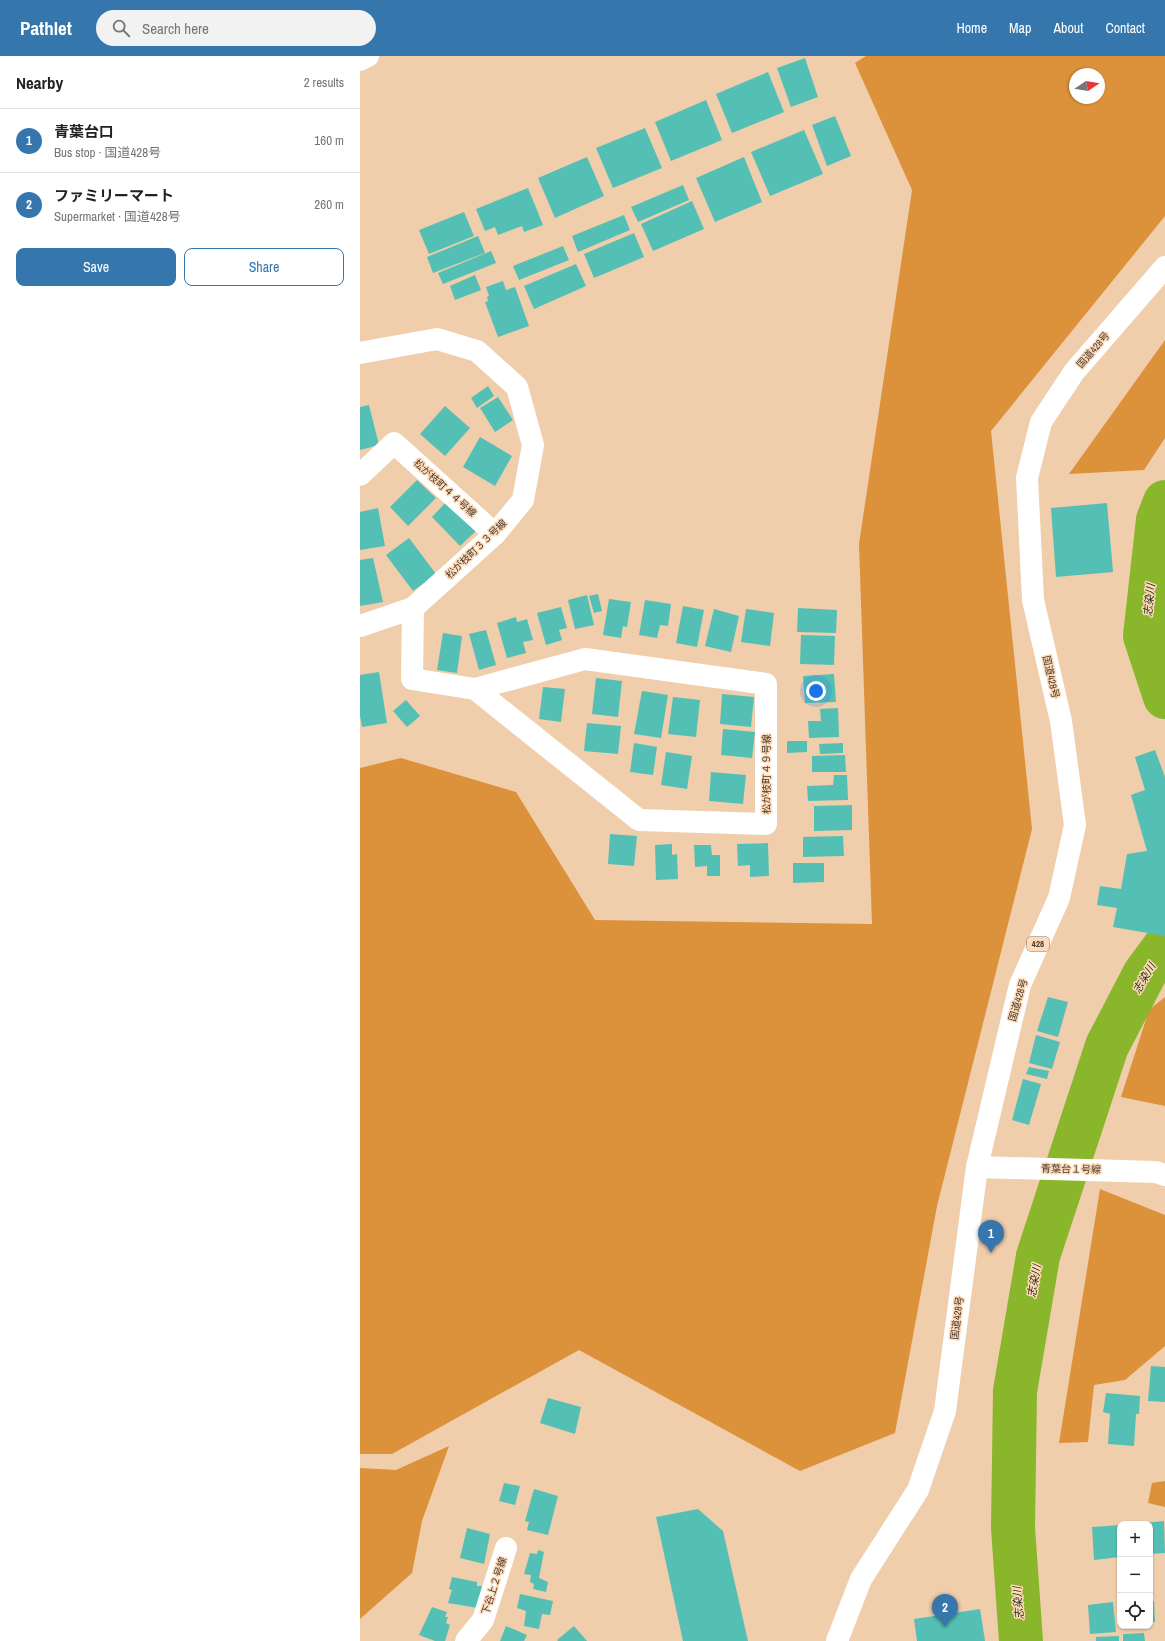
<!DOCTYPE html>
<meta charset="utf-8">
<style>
:root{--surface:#fff;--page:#f2f2f2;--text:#222;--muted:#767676;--line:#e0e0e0;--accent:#3577ad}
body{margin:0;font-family:"Archivo Narrow","Noto Sans JP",sans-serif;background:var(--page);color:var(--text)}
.controls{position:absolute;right:12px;bottom:12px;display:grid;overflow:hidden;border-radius:8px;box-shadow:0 1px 3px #0004}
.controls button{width:36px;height:36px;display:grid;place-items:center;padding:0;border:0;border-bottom:1px solid var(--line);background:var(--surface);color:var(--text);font:20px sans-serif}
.compass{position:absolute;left:709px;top:12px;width:36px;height:36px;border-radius:50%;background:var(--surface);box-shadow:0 1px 3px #0004;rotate:78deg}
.you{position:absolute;left:456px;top:635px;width:14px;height:14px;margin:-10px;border:3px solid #fff;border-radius:50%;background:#1a73e8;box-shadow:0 0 0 6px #1a73e833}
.badge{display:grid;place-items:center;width:26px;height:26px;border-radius:50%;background:var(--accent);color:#fff;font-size:13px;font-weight:700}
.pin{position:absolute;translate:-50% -33px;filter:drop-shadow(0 1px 2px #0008)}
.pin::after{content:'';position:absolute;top:21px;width:14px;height:12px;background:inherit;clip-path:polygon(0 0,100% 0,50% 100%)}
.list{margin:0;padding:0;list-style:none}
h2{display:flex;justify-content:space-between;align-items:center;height:52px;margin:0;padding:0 16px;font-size:17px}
h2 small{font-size:13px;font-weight:400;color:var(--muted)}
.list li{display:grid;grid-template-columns:26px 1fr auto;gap:12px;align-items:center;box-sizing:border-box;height:64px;padding:0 16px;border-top:1px solid var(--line)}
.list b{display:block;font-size:15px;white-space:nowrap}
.list p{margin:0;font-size:13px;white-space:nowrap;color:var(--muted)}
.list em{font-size:13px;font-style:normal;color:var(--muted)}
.actions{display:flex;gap:8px;padding:12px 16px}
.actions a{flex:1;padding:9px 0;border:1px solid var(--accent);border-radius:8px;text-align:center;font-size:14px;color:var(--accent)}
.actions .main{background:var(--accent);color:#fff}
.icon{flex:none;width:22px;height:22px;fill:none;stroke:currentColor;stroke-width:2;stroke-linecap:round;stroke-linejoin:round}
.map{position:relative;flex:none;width:805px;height:1585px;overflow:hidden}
header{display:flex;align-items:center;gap:24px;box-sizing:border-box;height:56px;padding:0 20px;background:var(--accent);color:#fff}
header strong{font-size:19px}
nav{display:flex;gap:22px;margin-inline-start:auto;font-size:14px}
.search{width:280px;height:36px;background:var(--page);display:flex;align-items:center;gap:10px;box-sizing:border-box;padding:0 14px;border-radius:22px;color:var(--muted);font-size:15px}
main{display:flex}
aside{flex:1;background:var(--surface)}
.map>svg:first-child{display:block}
.forest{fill:#dc913b;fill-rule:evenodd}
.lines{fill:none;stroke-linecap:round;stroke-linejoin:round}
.river{stroke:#89b62a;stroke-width:44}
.building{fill:#54c0b5}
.minor{stroke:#fff;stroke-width:22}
.tertiary{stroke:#fff;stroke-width:22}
.trunk{stroke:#fff;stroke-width:22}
.labels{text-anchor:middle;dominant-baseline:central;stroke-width:3;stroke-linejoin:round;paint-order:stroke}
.shield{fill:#fedab8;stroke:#7e6956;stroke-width:1}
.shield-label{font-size:9px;font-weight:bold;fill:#47392c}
.street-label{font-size:10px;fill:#47392c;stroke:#fedab8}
.water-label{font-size:11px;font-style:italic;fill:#252e17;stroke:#fedab8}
</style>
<header>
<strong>Pathlet</strong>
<div class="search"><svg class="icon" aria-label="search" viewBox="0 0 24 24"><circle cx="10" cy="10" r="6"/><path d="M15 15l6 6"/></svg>Search here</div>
<nav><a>Home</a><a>Map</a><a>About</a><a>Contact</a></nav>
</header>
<main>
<aside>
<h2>Nearby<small>2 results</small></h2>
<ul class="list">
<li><span class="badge">1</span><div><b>青葉台口</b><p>Bus stop · 国道428号</p></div><em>160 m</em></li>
<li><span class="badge">2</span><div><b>ファミリーマート</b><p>Supermarket · 国道428号</p></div><em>260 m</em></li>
</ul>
<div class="actions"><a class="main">Save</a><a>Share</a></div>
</aside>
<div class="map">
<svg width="805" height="1585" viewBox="0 0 805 1585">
<rect width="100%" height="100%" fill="#f0cdab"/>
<!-- forest -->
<g class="forest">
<path d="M506 0H805V160L631 375 672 773 577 1150 535 1377 440 1415 219 1294 32 1398H0V712L41 702 156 736 235 864 512 868 499 488 552 134 495 7ZM715 18H739V42H715Z"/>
<path d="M805 284V382L784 414 709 418Z"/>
<path d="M805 941V1050L761 1041 789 954Z"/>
<path d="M740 1133 805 1159V1290L765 1324 734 1329 728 1386 699 1387Z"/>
<path d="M89 1390 62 1465 52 1517 0 1563V1412L36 1414Z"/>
<path d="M805 1425V1451L788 1447 792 1427Z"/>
</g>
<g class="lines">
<!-- river -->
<g class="river">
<path d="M805 446 798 464 785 580 805 641"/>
<path d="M661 1585 653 1472 655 1335 678 1200 747 990 785 917 805 890"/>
</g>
</g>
<!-- building -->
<g class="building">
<path d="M445 2 458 41 431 51 417 12Z"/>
<path d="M408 16 424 56 372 77 356 38Z"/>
<path d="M346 44 362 84 311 105 295 66Z"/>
<path d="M475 60 491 100 467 110 452 69Z"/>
<path d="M285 72 302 112 253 132 236 92Z"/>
<path d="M444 74 463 118 410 140 391 96Z"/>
<path d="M227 101 244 140 195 162 178 122Z"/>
<path d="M384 101 402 146 355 166 336 122Z"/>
<path d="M323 129 329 144 278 166 271 151Z"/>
<path d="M168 132 183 169 164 176 162 170 138 179 135 171 125 175 116 153Z"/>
<path d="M332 145 344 173 293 195 281 168Z"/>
<path d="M104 156 114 180 69 198 59 174Z"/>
<path d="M264 159 270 174 218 196 212 180Z"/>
<path d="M274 177 284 201 234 222 224 198Z"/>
<path d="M118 180 125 197 73 217 67 201Z"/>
<path d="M203 190 209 204 159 224 153 210Z"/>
<path d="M131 195 136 207 83 228 78 217Z"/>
<path d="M216 208 226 230 174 253 164 230Z"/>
<path d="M115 219 121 234 95 244 90 230Z"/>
<path d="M143 225 146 234 155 231 169 270 138 281 125 246 128 245 127 241 129 240 126 231Z"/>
<path d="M128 330 134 340 117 352 111 342Z"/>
<path d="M138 341 153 364 135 376 120 352Z"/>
<path d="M9 349 19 389 0 394V351Z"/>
<path d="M85 350 110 372 85 400 60 378Z"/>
<path d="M120 381 152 400 135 430 103 411Z"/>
<path d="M57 424 76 442 48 470 30 451Z"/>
<path d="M87 445 116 475 100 490 72 461Z"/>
<path d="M747 447 753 516 696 521 691 452Z"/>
<path d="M18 452 25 490 0 494V456Z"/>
<path d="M49 482 76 518 53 535 26 499Z"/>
<path d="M13 502 23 546 0 550V504Z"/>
<path d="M238 538 242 555 234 557 229 540Z"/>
<path d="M227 539 234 569 215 573 208 544Z"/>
<path d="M249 543 271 546 267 571 263 570 261 582 243 579Z"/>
<path d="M285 544 311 548 308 570 300 569 297 582 279 579Z"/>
<path d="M323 550 344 554 337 591 316 587Z"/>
<path d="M201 551 207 572 199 574 202 584 186 589 177 557Z"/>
<path d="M438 552 477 554 476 577 437 576Z"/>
<path d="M354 553 379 560 371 596 345 590Z"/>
<path d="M386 553 414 557 410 590 381 586Z"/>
<path d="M156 561 157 566 167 563 173 584 163 586 166 597 147 602 137 567Z"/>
<path d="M126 574 136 609 119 614 109 578Z"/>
<path d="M83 577 102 580 97 617 77 614Z"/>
<path d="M441 579 475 580 474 609 440 608Z"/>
<path d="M19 616 27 667 2 671 0 660V619Z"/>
<path d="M474 618 476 646 445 647 443 620Z"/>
<path d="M236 622 262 625 258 661 232 658Z"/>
<path d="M183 631 205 633 201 666 179 663Z"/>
<path d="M282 635 308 639 301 682 274 678Z"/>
<path d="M362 638 394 641 391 671 360 668Z"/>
<path d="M313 641 340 644 336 681 308 678Z"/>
<path d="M46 644 60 660 47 671 33 655Z"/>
<path d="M478 652 479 681 449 682 448 665H461L460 653Z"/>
<path d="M227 667 261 670 258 698 224 695Z"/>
<path d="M363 673 395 676 392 702 361 699Z"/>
<path d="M427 685H447V696L427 697Z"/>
<path d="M274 687 297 691 293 719 270 716Z"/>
<path d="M483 687V697L460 698 459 688Z"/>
<path d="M795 694 805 721V880L753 871 757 852 737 849 740 830 761 833 767 798 787 795 771 739 785 734 775 701Z"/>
<path d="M306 696 332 700 327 733 301 729Z"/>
<path d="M485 699 486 716H452V700Z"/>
<path d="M351 716 386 719 383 748 349 745Z"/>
<path d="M474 719H487L488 744 448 745 447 730 473 729Z"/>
<path d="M492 749V774L454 775V750Z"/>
<path d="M250 778 277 780 274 810 248 808Z"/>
<path d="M483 780 484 800 443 801V781Z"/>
<path d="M408 787 409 820 390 821V809L378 810 377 788Z"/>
<path d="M312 788V799L317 798 318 823 296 824 295 789Z"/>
<path d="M334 789H351L352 799H360V820H347V810L335 811Z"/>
<path d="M433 807H464V826L433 827Z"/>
<path d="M688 941 708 946 698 981 677 975Z"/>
<path d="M676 979 700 986 692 1013 669 1007Z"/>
<path d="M669 1011 689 1015 687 1023 666 1018Z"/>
<path d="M663 1023 681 1028 669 1069 652 1064Z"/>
<path d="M791 1310 805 1311V1346L788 1345Z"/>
<path d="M746 1337 780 1340 779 1358H776L774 1390 748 1388 750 1358 743 1356Z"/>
<path d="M188 1342 221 1351 215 1378 180 1367Z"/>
<path d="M144 1427 160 1430 155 1449 139 1445Z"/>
<path d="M174 1433 198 1440 188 1479 167 1474 169 1466 165 1465Z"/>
<path d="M338 1453 363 1475 388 1585H323L296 1461Z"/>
<path d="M804 1465 805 1497 790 1498V1468L783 1467Z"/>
<path d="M760 1469V1501L734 1504 732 1471Z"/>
<path d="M107 1472 130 1478 124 1508 100 1502Z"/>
<path d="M178 1494 184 1496 179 1522 188 1526 186 1536 173 1533 174 1528 170 1526 171 1519 164 1518 170 1497 177 1498Z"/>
<path d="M92 1521 117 1526V1530H122L118 1552 88 1547 92 1534 89 1533Z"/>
<path d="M160 1538 193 1545 190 1559 182 1558 179 1573 164 1570 166 1555 157 1552Z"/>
<path d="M790 1545H794L795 1566H790Z"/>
<path d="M753 1546 756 1576 730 1578 728 1549Z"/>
<path d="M72 1551 87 1556 85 1561H88L86 1567 90 1569 85 1585H75L59 1579Z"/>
<path d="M620 1553 625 1585H557L554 1563Z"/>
<path d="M146 1570 167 1579 164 1585H140Z"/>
<path d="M214 1570 227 1585H198L197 1584Z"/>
<path d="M784 1577 785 1585H763V1578Z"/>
<path d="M759 1580V1585H736V1581Z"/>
</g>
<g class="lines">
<!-- minor -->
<g class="minor">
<path d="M0 4 8 0"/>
<path d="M0 297 77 283 117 295 157 331 173 389 163 444 135 478 53 552 0 570"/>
<path d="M0 419 34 387 135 478"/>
<path d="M53 552 52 623 115 633 279 764 406 768V628L225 603 115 633"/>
<path d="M106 1585 123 1564 146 1492"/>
</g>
<!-- tertiary -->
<path class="tertiary" d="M617 1111 796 1116 805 1119"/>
<!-- trunk -->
<path class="trunk" d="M477 1585 501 1523 558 1434 585 1355 617 1111 660 929 699 842 715 769 701 665 673 544 667 422 681 366 714 316 805 211"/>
</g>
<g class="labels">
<!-- shield labels -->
<rect class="shield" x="667" y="881" width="22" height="14" rx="3"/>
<g class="shield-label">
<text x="678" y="888">428</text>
</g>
<!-- street labels -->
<g class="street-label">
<text transform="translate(733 294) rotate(-49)">国道428号</text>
<text transform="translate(85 432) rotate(42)">松が枝町４４号線</text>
<text transform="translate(116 493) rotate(-44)">松が枝町３３号線</text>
<text transform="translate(691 621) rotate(77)">国道428号</text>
<text transform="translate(406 718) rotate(-90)">松が枝町４９号線</text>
<text transform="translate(658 944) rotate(-74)">国道428号</text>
<text transform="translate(711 1113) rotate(1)">青葉台１号線</text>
<text transform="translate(597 1262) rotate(-83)">国道428号</text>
<text transform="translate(134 1530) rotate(-72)">下谷上２号線</text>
</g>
<!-- water labels -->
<g class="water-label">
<text transform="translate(789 544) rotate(-84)">志染川</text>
<text transform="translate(784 922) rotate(-59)">志染川</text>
<text transform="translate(674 1225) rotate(-80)">志染川</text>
<text transform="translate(658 1547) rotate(-94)">志染川</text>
</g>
</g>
</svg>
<div class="controls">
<button>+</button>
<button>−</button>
<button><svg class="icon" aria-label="locate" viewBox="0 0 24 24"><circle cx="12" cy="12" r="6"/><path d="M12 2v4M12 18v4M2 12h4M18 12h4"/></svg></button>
</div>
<svg class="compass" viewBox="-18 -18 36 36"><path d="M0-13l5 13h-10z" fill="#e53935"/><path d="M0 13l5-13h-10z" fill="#767676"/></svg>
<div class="you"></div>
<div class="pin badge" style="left:631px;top:1197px">1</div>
<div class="pin badge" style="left:585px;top:1571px">2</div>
</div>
</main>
